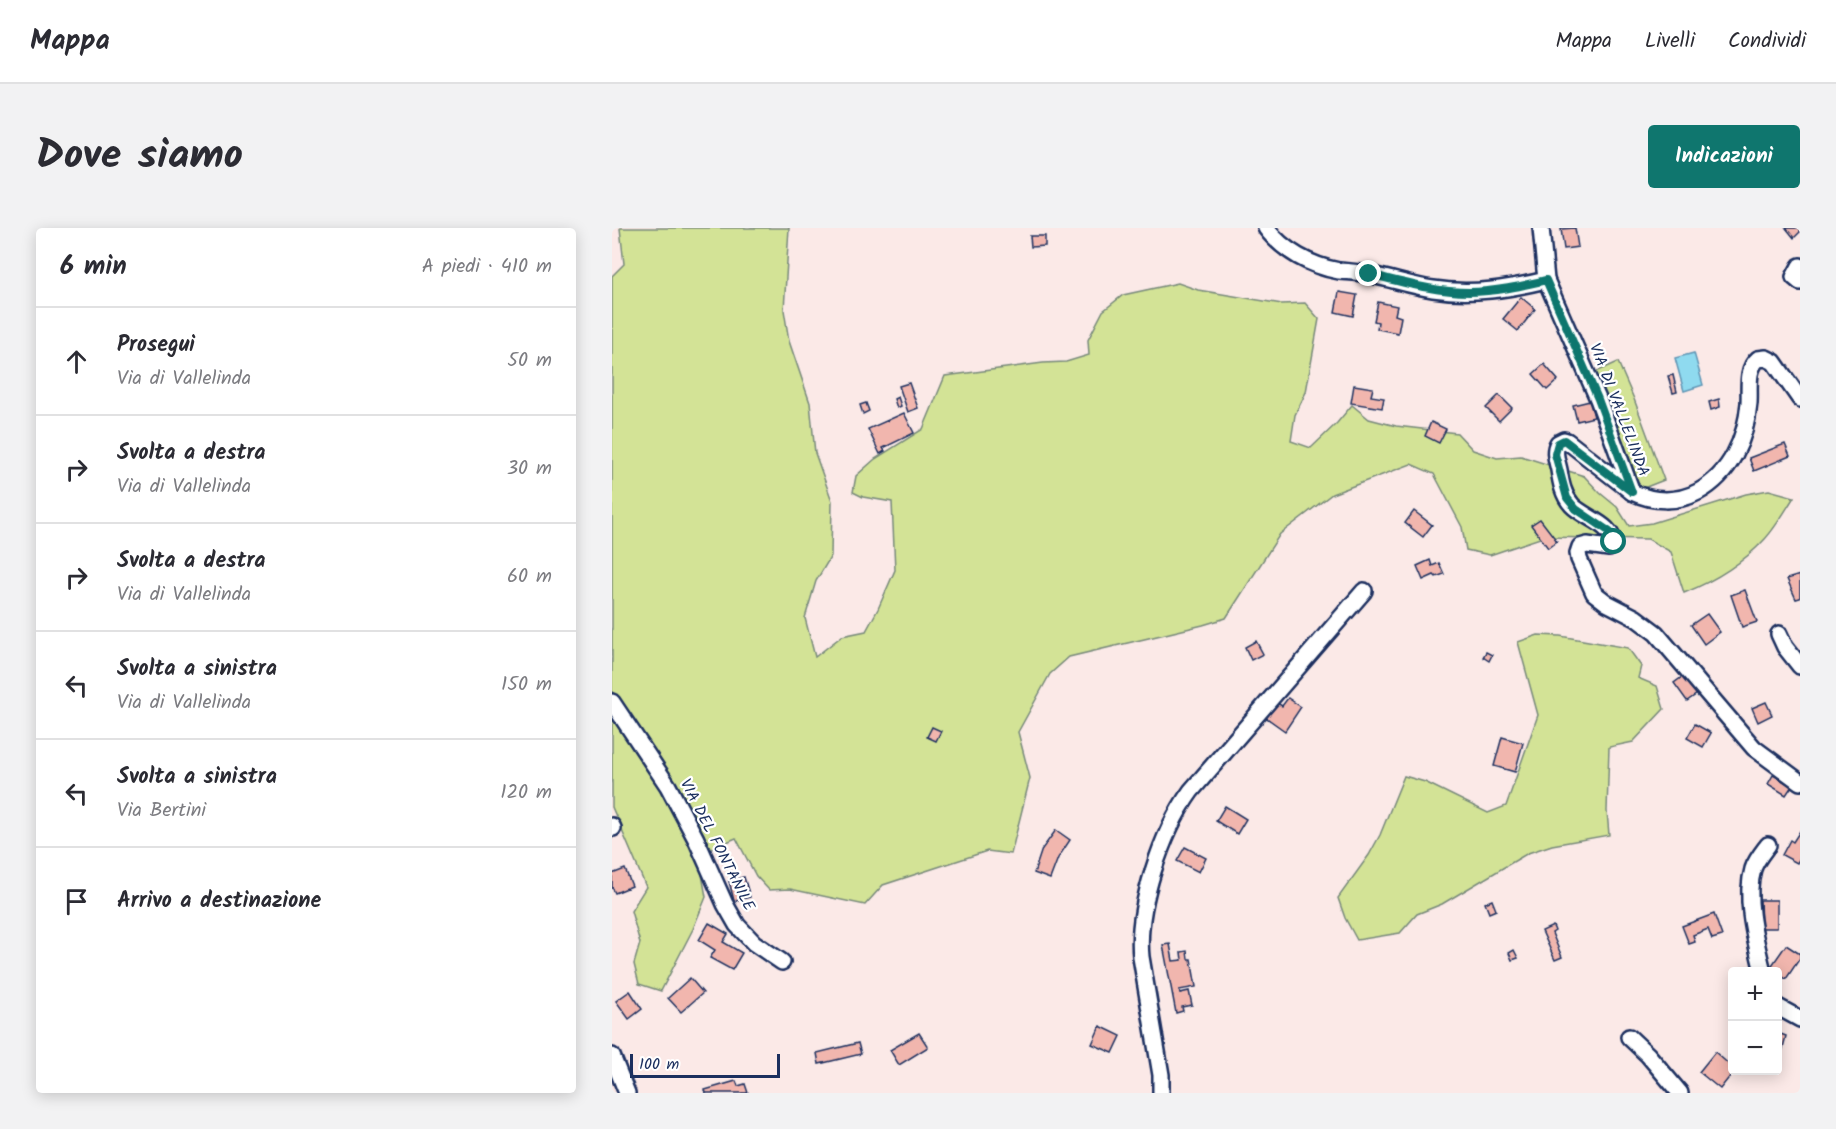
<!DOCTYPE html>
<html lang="it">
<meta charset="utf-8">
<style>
:root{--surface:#fff;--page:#f2f2f3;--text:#2b2b33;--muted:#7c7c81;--line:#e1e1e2;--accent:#0f766e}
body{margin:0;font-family:Kalam,sans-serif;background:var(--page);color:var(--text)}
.controls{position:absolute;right:18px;bottom:18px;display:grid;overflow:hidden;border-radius:6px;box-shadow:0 3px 15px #0003}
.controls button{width:54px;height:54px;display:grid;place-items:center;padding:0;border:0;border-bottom:2px solid var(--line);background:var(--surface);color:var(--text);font:30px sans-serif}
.scale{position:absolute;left:18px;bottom:15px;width:150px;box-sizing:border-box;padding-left:6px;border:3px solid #1b2f5e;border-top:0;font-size:16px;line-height:21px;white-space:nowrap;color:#1b2f5e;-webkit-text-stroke:4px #fff;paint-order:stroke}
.stop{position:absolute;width:18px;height:18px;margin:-14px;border:4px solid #0f766e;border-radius:50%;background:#fff}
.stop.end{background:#0f766e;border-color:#fff;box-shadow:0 2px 6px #0008}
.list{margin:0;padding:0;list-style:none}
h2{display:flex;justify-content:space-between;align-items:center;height:78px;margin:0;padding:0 24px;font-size:26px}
h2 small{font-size:20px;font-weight:400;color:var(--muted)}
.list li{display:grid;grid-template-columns:39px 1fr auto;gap:18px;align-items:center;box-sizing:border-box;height:108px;padding:0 24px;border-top:2px solid var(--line)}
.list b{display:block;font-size:22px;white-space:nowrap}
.list p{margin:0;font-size:20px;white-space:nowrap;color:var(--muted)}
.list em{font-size:20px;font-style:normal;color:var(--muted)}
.icon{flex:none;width:33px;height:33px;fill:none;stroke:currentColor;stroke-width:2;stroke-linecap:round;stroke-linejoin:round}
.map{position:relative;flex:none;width:1188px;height:865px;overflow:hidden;border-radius:6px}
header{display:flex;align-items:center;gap:36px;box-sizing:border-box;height:84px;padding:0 30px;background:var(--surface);border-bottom:2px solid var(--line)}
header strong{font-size:28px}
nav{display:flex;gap:33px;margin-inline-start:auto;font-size:21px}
.intro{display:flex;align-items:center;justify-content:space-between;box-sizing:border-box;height:144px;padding:0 36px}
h1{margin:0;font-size:42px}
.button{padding:15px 27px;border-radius:6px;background:var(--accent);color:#fff;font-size:21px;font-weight:700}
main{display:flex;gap:36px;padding:0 36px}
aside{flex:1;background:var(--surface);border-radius:6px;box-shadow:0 3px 15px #0003}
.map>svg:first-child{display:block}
.green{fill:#d3e396;stroke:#77897a;stroke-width:1.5}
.water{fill:#8fdaef;stroke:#6196b5;stroke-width:1.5}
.building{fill:#f1b6ae;stroke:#1b2f5e;stroke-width:1.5}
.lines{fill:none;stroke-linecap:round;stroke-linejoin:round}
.minor-casing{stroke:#1b2f5e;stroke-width:20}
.minor{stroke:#fff;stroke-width:15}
.route{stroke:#0f766e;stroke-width:8}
.labels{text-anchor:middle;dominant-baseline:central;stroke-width:4.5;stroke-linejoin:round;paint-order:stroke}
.street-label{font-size:16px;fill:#1b2f5e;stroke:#fff}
</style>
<header>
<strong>Mappa</strong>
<nav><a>Mappa</a><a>Livelli</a><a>Condividi</a></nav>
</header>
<div class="intro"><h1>Dove siamo</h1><a class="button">Indicazioni</a></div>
<main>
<aside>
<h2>6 min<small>A piedi · 410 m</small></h2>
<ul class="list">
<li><svg class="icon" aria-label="ahead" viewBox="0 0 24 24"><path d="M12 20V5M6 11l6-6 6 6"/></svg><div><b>Prosegui</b><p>Via di Vallelinda</p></div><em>50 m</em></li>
<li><svg class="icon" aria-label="right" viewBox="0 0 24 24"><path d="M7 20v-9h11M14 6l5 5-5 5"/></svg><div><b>Svolta a destra</b><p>Via di Vallelinda</p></div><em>30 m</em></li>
<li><svg class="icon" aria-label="right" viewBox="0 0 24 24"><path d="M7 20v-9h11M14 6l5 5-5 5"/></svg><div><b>Svolta a destra</b><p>Via di Vallelinda</p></div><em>60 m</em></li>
<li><svg class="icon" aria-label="left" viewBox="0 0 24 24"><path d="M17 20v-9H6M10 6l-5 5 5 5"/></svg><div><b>Svolta a sinistra</b><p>Via di Vallelinda</p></div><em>150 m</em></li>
<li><svg class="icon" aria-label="left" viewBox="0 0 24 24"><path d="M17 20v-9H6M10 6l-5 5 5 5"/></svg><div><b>Svolta a sinistra</b><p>Via Bertini</p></div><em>120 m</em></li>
<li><svg class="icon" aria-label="arrive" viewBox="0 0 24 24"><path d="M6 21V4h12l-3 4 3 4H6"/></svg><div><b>Arrivo a destinazione</b></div></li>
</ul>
</aside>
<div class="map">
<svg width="1188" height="865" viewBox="0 0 1188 865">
<rect width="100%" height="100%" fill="#fbe9e7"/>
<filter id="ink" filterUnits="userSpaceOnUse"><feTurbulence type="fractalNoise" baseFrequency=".0167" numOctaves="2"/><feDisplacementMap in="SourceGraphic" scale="12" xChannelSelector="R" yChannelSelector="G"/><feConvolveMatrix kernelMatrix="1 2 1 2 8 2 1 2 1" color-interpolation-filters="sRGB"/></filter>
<g filter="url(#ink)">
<!-- green -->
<g class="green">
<path d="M8 0H177L172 82 177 113 198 175 203 225 220 273 219 328 204 353 193 390 203 429 230 408 254 403 266 381 283 342 280 274 251 269 241 264 244 248 263 231 311 201 333 148 431 135 454 134 477 127 476 112 491 83 511 67 566 55 586 62 670 76 693 75 707 91 694 164 683 187 679 213 699 220 725 195 740 177 757 191 784 198 845 205 861 222 885 230 909 228 972 248 988 265 1005 279 1017 298 1040 295 1134 266 1157 262 1182 269C1173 283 1164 299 1153 311 1131 335 1102 353 1072 365L1059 324 1036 311 931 309 878 327 854 322 850 299 822 246 799 236 720 266 668 306 614 390 591 397 457 429 438 446 406 504 418 550 399 626 375 623 271 657 253 677 178 661 157 662 144 648 124 610 96 622 0 463V48L12 36Z"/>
<path d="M1006 134 1022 171 1052 252 1024 263 999 182 1010 176 998 182 982 145Z"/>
<path d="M926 407 948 408 1016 420 1029 438 1026 450 1045 458 1052 481 1021 514 997 519 995 583 997 607 940 617 916 625 830 676 805 686 788 705 745 712 733 690 726 670 757 627 768 607 792 548 813 554 876 585 894 578 926 487 906 414Z"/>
<path d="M0 484 8 500 45 552 88 635 94 669 81 701 49 763 27 756 22 736 28 715 19 683 34 659 0 579Z"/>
</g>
<!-- water -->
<path class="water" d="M1082 125 1091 157 1072 163 1063 130Z"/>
<!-- building -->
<g class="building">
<path d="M963 0 966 19 952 21 949 1Z"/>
<path d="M1174 0H1188V4L1182 10Z"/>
<path d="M418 8H433V18L419 19Z"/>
<path d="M727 64 745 67 741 88 723 84Z"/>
<path d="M909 69 923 81 906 103 891 91Z"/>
<path d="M766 74 785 78 783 87 789 89 786 105 765 101 766 94 762 93Z"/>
<path d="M932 136 946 152 935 162 921 146Z"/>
<path d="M1061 147 1065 164 1061 165 1056 148Z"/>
<path d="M297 155 306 180 296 184 287 158Z"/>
<path d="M742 157 761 160 759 168 772 170 770 180 739 175Z"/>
<path d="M887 167 900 180 887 193 874 180Z"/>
<path d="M286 169 289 178 285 180 282 171Z"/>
<path d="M1107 171 1108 179 1099 182 1097 174Z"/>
<path d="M978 173 982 189 965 193 961 177Z"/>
<path d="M254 175 257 183 251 186 248 177Z"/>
<path d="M292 185 302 205 271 220 273 223 268 226 256 201Z"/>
<path d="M819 194 834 201 827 215 813 208Z"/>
<path d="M1173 216 1178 228 1142 243 1137 230Z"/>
<path d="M802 283 820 297 811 309 793 295Z"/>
<path d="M928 291 945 313 936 320 919 297Z"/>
<path d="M818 332 820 338 827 335 832 346 824 349 822 347 811 352 805 338Z"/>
<path d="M1188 347V370L1184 371 1175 351Z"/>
<path d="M1133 362 1145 394 1130 399 1119 367Z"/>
<path d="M1095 386 1108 404 1092 416 1079 397Z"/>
<path d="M644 413 651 426 639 432 633 419Z"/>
<path d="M874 424 880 427 877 433 871 429Z"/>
<path d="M1074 446 1088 464 1075 473 1062 455Z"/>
<path d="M676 470 689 479 673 503 652 488 662 473 670 478Z"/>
<path d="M1154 474 1160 487 1146 494 1140 480Z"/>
<path d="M1083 496 1099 505 1091 519 1075 510Z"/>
<path d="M320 499 329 503 324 513 315 509Z"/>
<path d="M890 509 911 515 903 544 882 538Z"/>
<path d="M1161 547 1180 558 1174 567 1156 556Z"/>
<path d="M613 578 634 591 625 606 604 593Z"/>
<path d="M444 602 458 612 446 630 438 651 422 645 430 621Z"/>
<path d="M1188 603V630L1185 635 1170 627 1178 612 1181 614Z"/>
<path d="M573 619 594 630 587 644 565 633Z"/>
<path d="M13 641 20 658 3 665 0 659V646Z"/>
<path d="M132 649 138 669 122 673 117 653Z"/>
<path d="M880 672 884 682 877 685 873 675Z"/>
<path d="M1148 672H1165V700H1149Z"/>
<path d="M1102 686 1110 708 1100 711 1096 701 1081 707 1083 714 1077 716 1070 698Z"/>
<path d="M97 695 116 706 111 714 130 725 120 742 98 730 103 722 87 712Z"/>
<path d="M941 698 943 703 940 705 950 729 943 732 930 703Z"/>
<path d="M558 716 561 733 570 732 569 724 575 723 576 731H579L584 759 567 762 568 765 577 763 580 777 570 779 571 783 564 785 551 717Z"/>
<path d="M1174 717 1188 726V730L1174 751 1158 740Z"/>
<path d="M902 722 906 730 900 732 897 725Z"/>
<path d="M78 750 91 765 69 784 56 770Z"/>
<path d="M18 763 30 781 17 791 4 773Z"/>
<path d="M488 798 509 808 501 825 480 816Z"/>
<path d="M307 805 316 819 287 837 278 822Z"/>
<path d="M1166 805 1174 808 1166 839Z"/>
<path d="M246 815 249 826 207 836 205 825Z"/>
<path d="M1103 824 1120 839V842H1123L1108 861 1087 844Z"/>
<path d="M124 853 126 858 133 856 136 865H94L93 862Z"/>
</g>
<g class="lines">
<!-- minor casing -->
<g class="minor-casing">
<g id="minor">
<path d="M654 0C671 23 699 38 727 43 738 44 748 44 759 47 780 51 800 58 821 61 860 67 897 61 934 52"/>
<path d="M929 0 934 52 986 171 1020 264 955 213 952 212 946 215C941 224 945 232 947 242 949 255 951 267 960 277 972 290 1003 297 1001 317L997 320 975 317 968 319 966 325 967 331 982 365 995 375 1024 390 1044 405 1142 520 1188 554"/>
<path d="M1188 38 1182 49 1188 54"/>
<path d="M1020 264C1041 274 1065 275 1086 264 1119 246 1134 210 1137 175 1138 161 1134 141 1146 131L1154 130 1162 134 1188 171"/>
<path d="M1167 406 1173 419 1188 438"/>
<path d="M0 474 56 558 84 611 113 676 125 697 142 715 170 734"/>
<path d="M0 598 1 600"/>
<path d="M1151 744C1144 714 1132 671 1141 641 1144 632 1150 625 1156 617"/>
<path d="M1166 779 1188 791"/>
<path d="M1017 809 1036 827 1068 865"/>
<path d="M0 828 15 865"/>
<path d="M549 865V847L529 729C524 680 550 603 579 563L752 363"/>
</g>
</g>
<!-- minor -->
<use href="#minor" class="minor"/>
</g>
</g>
<g class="lines" filter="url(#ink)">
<!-- route -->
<path class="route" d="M757 46C790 54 823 64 857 64 883 64 909 58 934 52L986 171 1020 264 952 212 946 215 943 226 955 270 964 281 998 304 1002 314"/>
</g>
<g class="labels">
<!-- street labels -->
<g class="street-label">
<text transform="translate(1007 182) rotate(69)">VIA DI VALLELINDA</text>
<text transform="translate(105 617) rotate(63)">VIA DEL FONTANILE</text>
</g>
</g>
</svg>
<div class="controls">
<button>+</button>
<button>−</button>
</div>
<div class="scale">100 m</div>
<div class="stop" style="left:1002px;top:314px"></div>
<div class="stop end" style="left:757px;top:46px"></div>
</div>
</main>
